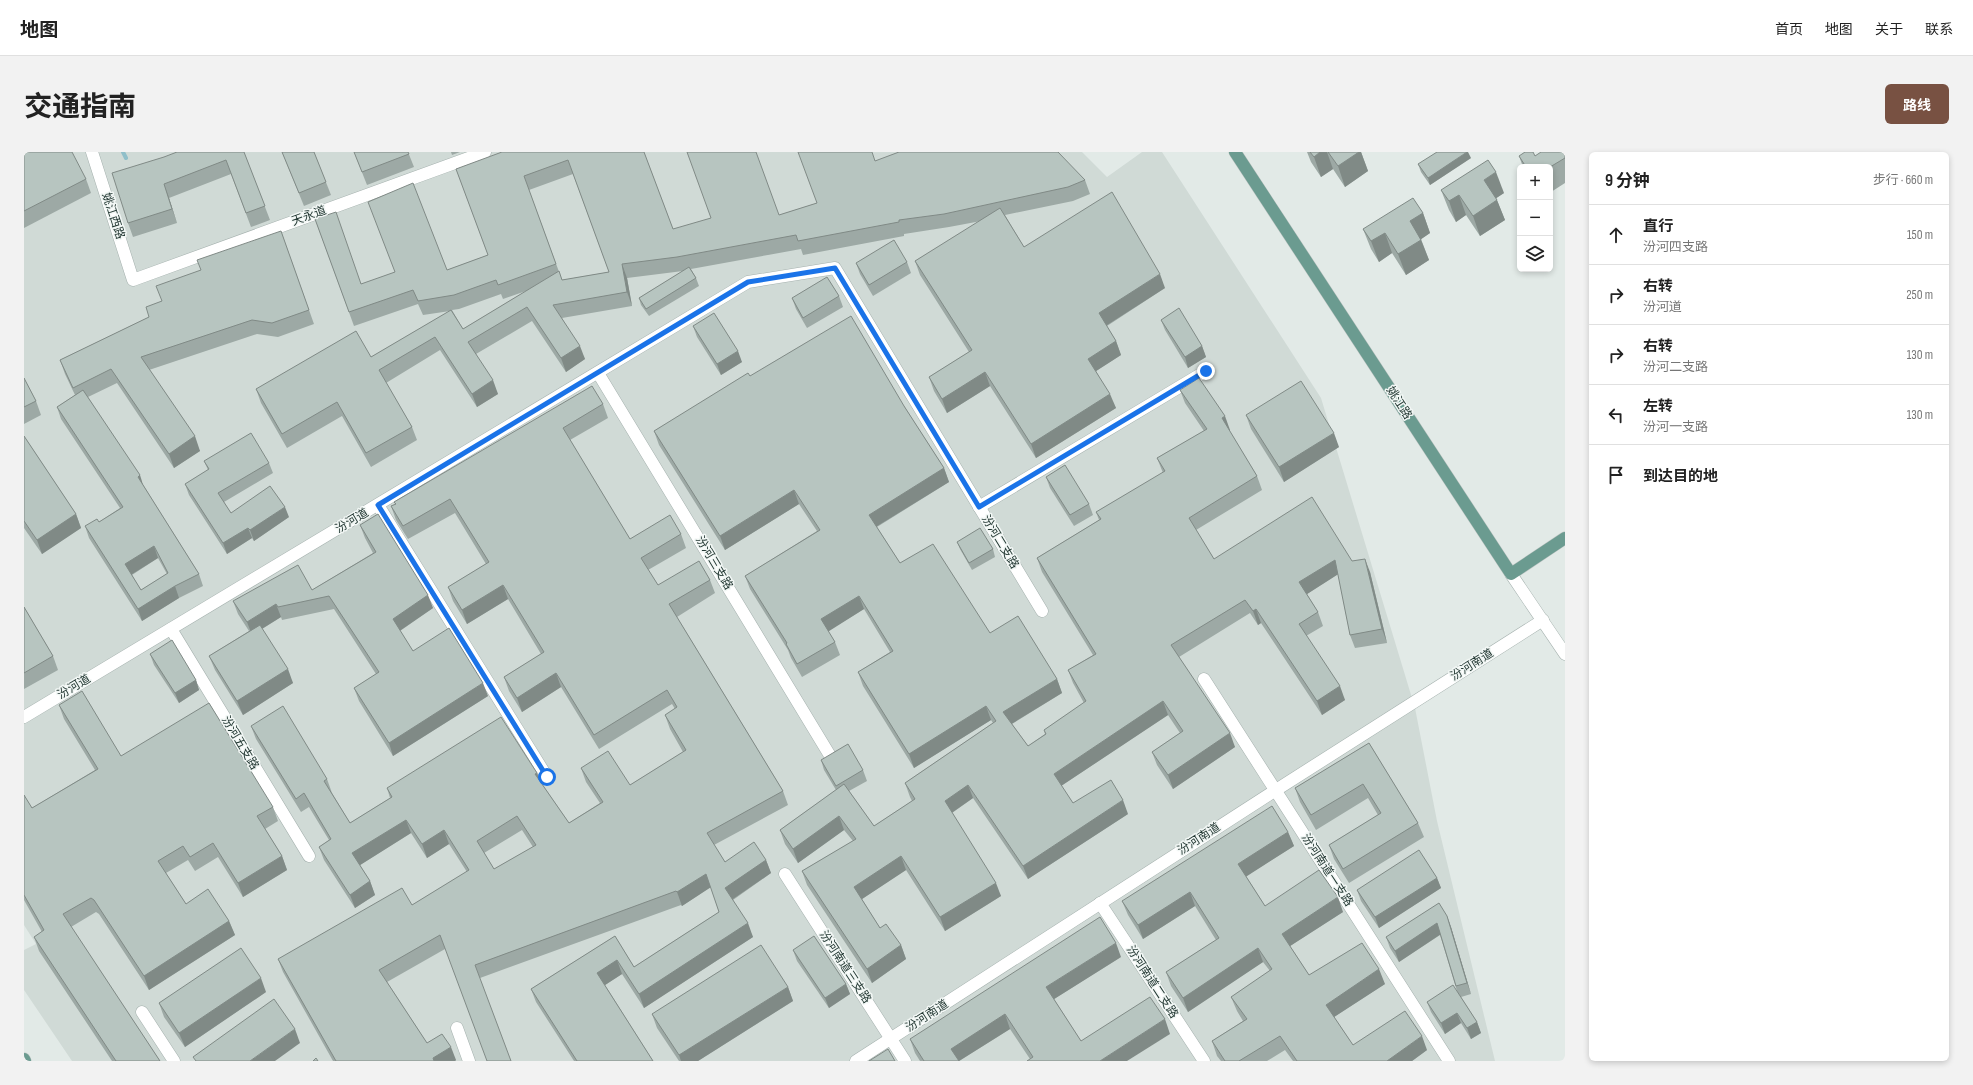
<!DOCTYPE html>
<html lang="zh">
<meta charset="utf-8">
<style>
:root{--surface:#fff;--page:#f2f2f2;--text:#222;--muted:#767676;--line:#e0e0e0;--accent:#785142}
body{margin:0;font-family:"Sofia Sans Condensed","Noto Sans SC",sans-serif;background:var(--page);color:var(--text)}
.controls{position:absolute;right:12px;top:12px;display:grid;overflow:hidden;border-radius:6px;box-shadow:0 2px 6px #0003}
.controls button{width:36px;height:36px;display:grid;place-items:center;padding:0;border:0;border-bottom:1px solid var(--line);background:var(--surface);color:var(--text);font:20px sans-serif}
.stop{position:absolute;width:12px;height:12px;margin:-9px;border:3px solid #1a73e8;border-radius:50%;background:#fff}
.stop.end{background:#1a73e8;border-color:#fff;box-shadow:0 1px 4px #0008}
.list{margin:0;padding:0;list-style:none}
h2{display:flex;justify-content:space-between;align-items:center;height:52px;margin:0;padding:0 16px;font-size:17px}
h2 small{font-size:13px;font-weight:400;color:var(--muted)}
.list li{display:grid;grid-template-columns:26px 1fr auto;gap:12px;align-items:center;box-sizing:border-box;height:60px;padding:0 16px;border-top:1px solid var(--line)}
.list b{display:block;font-size:15px;white-space:nowrap}
.list p{margin:0;font-size:13px;white-space:nowrap;color:var(--muted)}
.list em{font-size:13px;font-style:normal;color:var(--muted)}
.icon{flex:none;width:22px;height:22px;fill:none;stroke:currentColor;stroke-width:2;stroke-linecap:round;stroke-linejoin:round}
.map{position:relative;flex:none;width:1541px;height:909px;overflow:hidden;border-radius:6px}
header{display:flex;align-items:center;gap:24px;box-sizing:border-box;height:56px;padding:0 20px;background:var(--surface);border-bottom:1px solid var(--line)}
header strong{font-size:19px}
nav{display:flex;gap:22px;margin-inline-start:auto;font-size:14px}
.intro{display:flex;align-items:center;justify-content:space-between;box-sizing:border-box;height:96px;padding:0 24px}
h1{margin:0;font-size:28px}
.button{padding:10px 18px;border-radius:6px;background:var(--accent);color:#fff;font-size:14px;font-weight:700}
main{display:flex;gap:24px;padding:0 24px}
aside{flex:1;background:var(--surface);border-radius:6px;box-shadow:0 2px 6px #0003}
.map>svg:first-child{display:block}
.built{fill:#d0dad6}
.lines{fill:none;stroke-linecap:round;stroke-linejoin:round}
.stream{stroke:#90bfc9;stroke-width:4}
.minor-casing{stroke:#a5b1ae;stroke-width:13}
.major-casing{stroke:#bdc4c2;stroke-width:13}
.minor{stroke:#fff;stroke-width:12}
.major{stroke:#6b9b90;stroke-width:12}
.wall{fill:#9da9a5;fill-rule:evenodd}
.shaded-wall{fill:#808a86}
.building{fill:#b7c5c0;stroke:#808a86;fill-rule:evenodd}
.route{stroke:#1a73e8;stroke-width:5}
.labels{text-anchor:middle;dominant-baseline:central;stroke-width:3;stroke-linejoin:round;paint-order:stroke}
.street-label{font-size:12px;fill:#243934;stroke:#f2f7f5}
</style>
<header>
<strong>地图</strong>
<nav><a>首页</a><a>地图</a><a>关于</a><a>联系</a></nav>
</header>
<div class="intro"><h1>交通指南</h1><a class="button">路线</a></div>
<main>
<div class="map">
<svg width="1541" height="909" viewBox="0 0 1541 909">
<rect width="100%" height="100%" fill="#e2eae7"/>
<!-- built -->
<path class="built" d="M0 0H1058L1083 25 1118 0H1138L1297 246 1391 556 1413 669 1471 909H48L0 838V798L12 792 0 773Z"/>
<g class="lines">
<!-- stream -->
<path class="stream" d="M99 0 102 6"/>
<!-- minor casing -->
<g class="minor-casing">
<g id="minor">
<path d="M68 0 109 128 461 0"/>
<path d="M574 221 805 602"/>
<path d="M354 353 523 625"/>
<path d="M955 355 1182 219"/>
<path d="M1487 422 1541 502"/>
<path d="M147 477 285 704"/>
<path d="M1180 527 1425 909"/>
<path d="M0 565 724 130 811 116 1018 459"/>
<path d="M761 722 881 909"/>
<path d="M1076 751 1180 909"/>
<path d="M118 860 150 909"/>
<path d="M433 876 445 909"/>
<path d="M832 909 1252 638 1519 468"/>
</g>
</g>
<!-- major casing -->
<g class="major-casing">
<g id="major">
<path d="M1211 0 1487 422 1541 386"/>
<path d="M0 907 1 909"/>
</g>
</g>
<!-- minor -->
<use href="#minor" class="minor"/>
<!-- major -->
<use href="#major" class="major"/>
</g>
<!-- wall -->
<g class="wall">
<path d="M0 0 62 27 67 41 0 76Z"/>
<path d="M220 0 246 68 227 75 207 22 145 46 153 71 109 85 104 71 140 5Z"/>
<path d="M258 0H290L307 43 280 54Z"/>
<path d="M330 0H384L390 15 343 33Z"/>
<path d="M427 0H436L428 3Z"/>
<path d="M620 0 649 77 755 63 793 51 851 9 1061 28 1066 42 1049 49 981 63 1000 95 1141 136 1083 174 1092 189 1097 203 1072 219 1092 256 1012 306 966 234 923 261 910 239 905 225 945 200 896 123 891 109 957 69 925 75 880 82V84L779 103 777 97 667 117 672 126 675 134 625 164 617 153 615 146 659 119 603 126 608 154 538 166 561 207 542 220 508 169 452 202 474 242 453 255 416 198 362 231 388 275 393 288 347 315 318 264 263 296 237 251 232 237 347 205 426 159 399 163 394 152 330 174 291 67 337 132 423 118 464 103 432 17ZM549 22 585 120 538 128 505 38ZM502 139 439 177 428 158 435 157 477 142 479 147Z"/>
<path d="M1283 0H1337L1344 19 1321 35 1309 17 1297 25 1287 10Z"/>
<path d="M1541 0V31L1527 40 1526 39V15H1499L1495 4H1511Z"/>
<path d="M1447 6 1406 33 1397 20 1394 12Z"/>
<path d="M1417 38 1480 41 1472 46 1481 68 1456 84 1442 63 1432 70 1425 58Z"/>
<path d="M1399 61 1406 81 1397 87 1405 108 1382 123 1368 101 1355 110 1347 97 1339 77Z"/>
<path d="M257 79 290 172 254 185 233 182 125 218 176 299 150 316 93 231 64 245 175 422 179 434 155 446 118 469 65 386 61 374 75 370 96 356 37 267 33 255 51 243 41 222 36 208 125 165 138 149 177 118ZM134 406 143 422 117 438 108 423Z"/>
<path d="M883 110 887 121 849 144 836 122 832 111Z"/>
<path d="M815 144 819 155 783 176 772 157 768 146Z"/>
<path d="M1137 168 1178 194 1182 205 1164 216 1141 178Z"/>
<path d="M669 174 718 210 697 223 673 185Z"/>
<path d="M726 224 880 254 920 316 925 330 853 375 876 411 966 481 1033 527 1038 541 988 572 1004 594 1021 582 1020 578 1060 551 1049 531 1044 518 1069 503 1018 420 1013 406 1075 368 1072 360 1139 321 1133 306 1180 279 1161 251 1156 238 1206 278 1205 279 1233 324 1238 338 1172 378 1190 407 1328 409 1346 420 1363 491 1331 496 1326 483 1314 422 1283 442 1294 460 1299 474 1282 484 1321 548 1298 563 1237 471 1234 473 1226 461 1155 505 1211 595 1149 637 1133 613 1128 600 1156 581 1144 563 1037 634 1049 651 1104 662 1004 727 949 646 928 661 977 744 921 779 882 718 838 747 856 776 877 793 882 807 848 831 783 733 778 719 829 689 820 678 774 711 761 692 756 678 812 638 800 618 797 608 839 618 843 629 825 639 850 674 888 649 886 645 881 631 969 571 967 568 890 616 839 534 834 520 866 500 840 457 804 479 811 490 816 503 778 525 767 506 764 498 726 437 721 424 793 379 775 352 701 398 635 293 630 279Z"/>
<path d="M0 226 12 249 17 263 0 272Z"/>
<path d="M579 252 584 266 546 288 606 387 657 382 662 396 624 418 634 433 686 428 691 441 653 465 759 639 764 653 690 693 701 710 742 708 747 721 709 748 729 785 620 856 598 822 581 833 629 909H550L512 850 507 837 591 784 610 815 695 760 687 735 658 754 657 753 456 826 421 797 363 830 403 891 432 908 431 909H309L259 820 254 807 388 753 443 720 425 692 403 706 387 681 336 713 346 729 351 743 331 756 300 708 295 695 305 688 285 655 277 660 232 587 227 574 303 627 308 641 326 671 366 646 363 636 513 621 516 629 545 671 576 651 562 630 557 616 606 633 659 600 646 577 641 563 651 557 648 552 575 597 537 535 498 560 485 539 480 525 517 502 484 447 443 472 429 449 424 435 462 412 431 361 384 387 372 368 367 354 371 352 370 350ZM498 678 509 695 470 717 460 701Z"/>
<path d="M1222 263 1315 295 1260 330 1227 277Z"/>
<path d="M0 284 52 362 57 376 18 402 0 376Z"/>
<path d="M180 309 245 311 249 321 200 350 207 361 265 365 230 389 228 386 203 402 165 343 161 332 184 318Z"/>
<path d="M1022 325 1065 352 1069 363 1050 374 1026 336Z"/>
<path d="M336 373 409 456 376 479 389 499 464 544 369 604 335 549 330 536 352 522 310 457 258 468 257 465 238 477 269 531 219 563 191 518 185 504 225 479 214 462 209 449 288 438 349 401 341 386Z"/>
<path d="M933 390 969 397 971 405 948 418 936 397Z"/>
<path d="M0 455 29 504 34 518 0 537Z"/>
<path d="M126 502 172 528 175 538 155 551 130 513Z"/>
<path d="M35 553 97 604 249 655 254 669 241 677 258 704 263 718 219 745 194 705 171 719 164 708 142 721 162 752 205 769 211 783 125 838 75 762 72 760 47 775 136 909H88L15 799 10 785 18 780 0 748V643L8 656 71 618 40 567Z"/>
<path d="M1345 591 1394 671 1400 685 1325 731 1310 707 1305 693 1354 663 1344 646 1292 678 1276 650 1271 636Z"/>
<path d="M1264 680 1270 694 1222 724 1241 754 1319 760 1266 794 1285 823 1361 832 1310 865 1329 893 1403 898 1388 909H1269L1261 898 1243 909H1197L1193 904 1188 889 1219 869 1213 859 1207 845 1246 819 1239 810 1164 860 1147 834 1142 820 1192 788 1171 754 1119 787 1104 763 1098 749Z"/>
<path d="M1413 726 1417 736 1355 776 1337 749 1333 738Z"/>
<path d="M1423 764 1427 775 1447 842 1437 845 1453 870 1457 881 1447 887 1437 871 1421 882 1407 860 1403 850 1433 839 1416 783 1375 810 1366 796 1362 785Z"/>
<path d="M769 798 822 832 826 842 805 856 773 809Z"/>
<path d="M1097 805 1030 847 1057 889 1146 882 1006 907 986 877 935 909H896L891 901 886 887Z"/>
<path d="M764 835 769 849 674 909H655L633 876 628 862Z"/>
<path d="M242 840 161 895 140 865 135 851Z"/>
</g>
<!-- shaded-wall -->
<g class="shaded-wall">
<path d="M1296 0H1303L1309 17 1297 25 1290 5Z"/>
<path d="M1335 0H1337L1344 19 1321 35 1314 14Z"/>
<path d="M1443 0H1444L1447 6 1406 33 1404 26Z"/>
<path d="M1472 20 1480 41 1468 49 1460 28Z"/>
<path d="M140 32 145 46 153 71 148 57Z"/>
<path d="M1435 43 1442 63 1432 70 1425 49Z"/>
<path d="M1473 48 1481 68 1456 84 1449 64Z"/>
<path d="M1399 61 1406 81 1393 90 1386 69Z"/>
<path d="M1361 81 1368 101 1355 110 1347 89Z"/>
<path d="M1397 88 1405 108 1382 123 1374 102Z"/>
<path d="M598 112 603 126 608 154 603 140Z"/>
<path d="M1136 122 1141 136 1080 175 1075 161Z"/>
<path d="M1092 189 1097 203 1069 221 1064 207Z"/>
<path d="M556 194 561 207 542 220 537 206Z"/>
<path d="M1178 194 1182 205 1164 216 1161 205Z"/>
<path d="M714 199 718 210 697 223 693 212Z"/>
<path d="M961 220 966 234 923 261 918 247Z"/>
<path d="M469 228 474 242 453 255 448 242Z"/>
<path d="M1086 242 1092 256 1012 306 1007 292Z"/>
<path d="M1201 264 1206 278 1203 280 1198 266Z"/>
<path d="M1310 281 1315 295 1260 330 1255 315Z"/>
<path d="M171 284 176 299 150 316 145 302Z"/>
<path d="M920 316 925 330 850 376 845 363Z"/>
<path d="M116 323 120 336 114 325Z"/>
<path d="M770 338 775 352 701 398 696 384Z"/>
<path d="M261 355 265 365 230 389 226 378Z"/>
<path d="M52 362 57 376 18 402 13 388Z"/>
<path d="M224 376 228 386 203 402 199 391Z"/>
<path d="M130 394 134 406 105 424 101 412Z"/>
<path d="M1341 407 1346 420 1363 491 1358 477Z"/>
<path d="M1311 408 1316 421 1280 444 1275 430Z"/>
<path d="M479 433 484 447 443 472 438 458Z"/>
<path d="M151 434 155 446 118 469 114 457Z"/>
<path d="M404 443 409 456 374 480 369 467Z"/>
<path d="M835 444 840 457 802 481 797 467Z"/>
<path d="M252 452 257 465 228 483 223 470Z"/>
<path d="M1232 457 1237 471 1234 473 1229 459Z"/>
<path d="M264 517 269 531 219 563 213 549Z"/>
<path d="M532 521 537 535 498 560 493 546Z"/>
<path d="M1033 527 1038 541 984 574 979 560Z"/>
<path d="M172 528 175 538 155 551 151 541Z"/>
<path d="M459 531 464 544 369 604 365 591Z"/>
<path d="M1316 534 1321 548 1298 563 1293 549Z"/>
<path d="M1139 549 1144 563 1034 636 1030 622Z"/>
<path d="M962 554 967 568 890 616 885 602Z"/>
<path d="M1206 581 1211 595 1149 637 1144 623Z"/>
<path d="M513 621 518 634 511 622Z"/>
<path d="M944 633 949 646 926 662 921 649Z"/>
<path d="M1099 648 1104 662 1004 727 999 714Z"/>
<path d="M815 664 820 678 774 711 769 697Z"/>
<path d="M382 668 387 681 333 715 328 701Z"/>
<path d="M420 678 425 692 403 706 398 692Z"/>
<path d="M1264 680 1270 694 1220 726 1214 712Z"/>
<path d="M258 704 263 718 219 745 214 731Z"/>
<path d="M877 704 882 718 835 749 830 735Z"/>
<path d="M742 708 747 721 706 749 701 736Z"/>
<path d="M682 722 687 735 658 754 653 740Z"/>
<path d="M1413 726 1417 736 1355 776 1351 765Z"/>
<path d="M346 729 351 743 331 756 326 743Z"/>
<path d="M972 731 977 744 921 779 916 765Z"/>
<path d="M1166 740 1171 754 1119 787 1114 773Z"/>
<path d="M1314 745 1319 760 1263 796 1258 782Z"/>
<path d="M1423 764 1427 775 1447 842 1443 831Z"/>
<path d="M205 769 211 783 125 838 120 824Z"/>
<path d="M724 771 729 785 620 856 615 842Z"/>
<path d="M1413 771 1417 782 1375 810 1371 799Z"/>
<path d="M1092 791 1097 805 1027 849 1022 835Z"/>
<path d="M877 793 882 807 848 831 843 817Z"/>
<path d="M1234 796 1239 810 1164 860 1159 846Z"/>
<path d="M593 808 598 822 578 835 573 821Z"/>
<path d="M1355 817 1361 832 1307 867 1302 853Z"/>
<path d="M237 826 242 840 161 895 155 881Z"/>
<path d="M822 832 826 842 805 856 801 846Z"/>
<path d="M764 835 769 849 674 909H657L655 903Z"/>
<path d="M1433 861 1437 871 1421 882 1417 871Z"/>
<path d="M981 862 986 877 935 909H931L927 897Z"/>
<path d="M1141 867 1146 882 1103 909H1076Z"/>
<path d="M1453 870 1457 881 1447 887 1443 876Z"/>
<path d="M271 877 276 891 251 909H226Z"/>
<path d="M1398 884 1403 898 1388 909H1363Z"/>
<path d="M427 895 432 908 431 909H410L409 906Z"/>
</g>
<!-- building -->
<g class="building">
<path d="M0 0H48L62 27 0 59Z"/>
<path d="M153 0H220L241 54 222 61 202 8 140 32 148 57 104 71 88 21 140 5Z"/>
<path d="M258 0H290L302 30 275 41Z"/>
<path d="M330 0H384L385 2 338 20Z"/>
<path d="M478 0H620L649 77 687 66 663 0H732L755 63 793 51 774 0H848L851 9 875 0H1034L1061 28 1044 35 920 62 875 68V70L774 89 772 83 653 105 598 112 603 140 529 153 556 194 537 206 503 155 444 190 469 228 448 242 411 185 355 218 388 275 342 301 313 250 258 282 232 237 332 179 347 205 427 158 439 177 535 119 538 128 585 120 544 8 500 24 532 112 474 133 472 128 430 143 394 149 389 138 325 160 291 67 312 60 337 132 371 120 344 50 389 31 423 118 464 103 432 17Z"/>
<path d="M1286 0H1296L1290 5Z"/>
<path d="M1304 0H1335L1314 14Z"/>
<path d="M1413 0H1443L1404 26 1394 12Z"/>
<path d="M1501 0H1509L1511 4 1517 0H1541V6L1526 15H1516L1515 13 1513 15H1502L1495 4Z"/>
<path d="M1464 8 1472 20 1460 28 1473 48 1449 64 1435 43 1425 49 1417 38Z"/>
<path d="M1088 40 1136 122 1075 161 1092 189 1064 207 1086 242 1007 292 961 220 918 247 905 225 948 198 891 109 976 56 1000 95Z"/>
<path d="M1389 46 1399 61 1386 69 1397 88 1374 102 1361 81 1347 89 1339 77Z"/>
<path d="M257 79 285 158 248 171 228 168 117 205 171 284 145 302 87 217 49 236 36 208 125 165 122 155 138 149 132 134 177 118 173 108Z"/>
<path d="M870 88 883 110 845 133 832 111Z"/>
<path d="M665 115 672 126 622 157 615 146Z"/>
<path d="M803 125 815 144 779 166 768 146Z"/>
<path d="M1155 156 1178 194 1161 205 1137 168Z"/>
<path d="M690 161 714 199 693 212 669 174Z"/>
<path d="M827 164 880 254 920 316 845 363 876 411 909 392 966 481 994 464 1033 527 979 560 1004 594 1022 582 1020 578 1062 549 1044 518 1072 502 1013 406 1077 367 1072 360 1141 319 1133 306 1183 277 1156 238 1175 226 1201 264 1198 266 1233 324 1165 366 1190 407 1288 345 1328 409 1341 407 1358 477 1326 483 1311 408 1275 430 1294 460 1275 472 1316 534 1293 549 1232 457 1229 459 1221 448 1147 493 1206 581 1144 623 1128 600 1159 579 1139 549 1030 622 1049 651 1087 628 1099 648 999 714 944 633 921 649 972 731 916 765 877 704 830 735 856 776 862 772 877 793 843 817 778 719 832 687 815 664 769 697 756 678 820 632 850 674 891 647 881 631 972 569 962 554 885 602 834 520 869 499 835 444 797 467 811 490 773 512 762 492 763 491 721 424 796 378 770 338 696 384 630 279 724 221 726 224Z"/>
<path d="M0 226 12 249 0 255Z"/>
<path d="M1277 229 1310 281 1255 315 1222 263Z"/>
<path d="M568 234 579 252 539 276 606 387 646 363 657 382 617 406 634 433 675 409 686 428 645 452 759 639 683 681 701 710 730 690 742 708 701 736 724 771 615 842 593 808 573 821 629 909H553L507 837 591 784 610 815 695 760 682 722 653 740 652 739 451 813 487 909H463L416 783 355 818 403 891 418 882 427 895 409 906 410 909H312L254 807 378 736 388 753 445 718 420 678 398 692 382 668 328 701 346 729 326 743 295 695 307 687 280 641 272 647 227 574 259 554 303 627 300 629 326 671 368 645 363 636 477 565 513 621 511 622 545 671 579 650 557 616 584 599 606 633 662 598 641 563 653 555 643 538 570 583 532 521 493 546 480 525 520 500 479 433 438 458 424 435 465 410 426 347 379 374 367 354 372 352 370 350ZM493 664 512 693 470 717 453 689Z"/>
<path d="M59 238 116 323 114 325 175 422 151 434 114 457 61 374 73 367 75 370 99 355 33 255ZM130 394 144 421 117 438 101 412Z"/>
<path d="M227 281 245 311 194 341 207 361 246 334 261 355 226 378 224 376 199 391 161 332 185 317 180 309Z"/>
<path d="M0 284 52 362 13 388 0 369Z"/>
<path d="M1041 313 1065 352 1046 363 1022 325Z"/>
<path d="M354 362 404 443 369 467 389 499 425 476 459 531 365 591 330 536 355 520 305 444 254 455 252 452 223 470 209 449 274 413 288 438 352 400 336 373Z"/>
<path d="M956 376 969 397 945 411 933 390Z"/>
<path d="M0 455 29 504 0 521Z"/>
<path d="M236 473 264 517 213 549 185 504Z"/>
<path d="M148 488 172 528 151 541 126 502Z"/>
<path d="M58 539 97 604 185 551 249 655 233 664 258 704 214 731 189 691 166 705 159 694 134 709 162 752 184 737 205 769 120 824 70 748 67 746 39 762 136 909H92L10 785 20 778 0 743V643L8 656 74 617 35 553Z"/>
<path d="M1345 591 1394 671 1319 717 1305 693 1357 661 1339 632 1287 663 1271 636Z"/>
<path d="M824 592 839 618 812 634 797 608Z"/>
<path d="M1248 654 1264 680 1214 712 1241 754 1295 718 1314 745 1258 782 1285 823 1338 791 1355 817 1302 853 1329 893 1381 859 1398 884 1363 909H1273L1256 884 1215 909H1201L1188 889 1223 867 1207 845 1248 817 1234 796 1159 846 1142 820 1195 786 1166 740 1114 773 1098 749Z"/>
<path d="M1395 698 1413 726 1351 765 1333 738Z"/>
<path d="M1415 751 1423 764 1443 831 1432 834 1413 771 1371 799 1362 785Z"/>
<path d="M1076 765 1092 791 1022 835 1057 889 1126 845 1141 867 1076 909H1003L1009 905 981 862 927 897 935 909H900L886 887Z"/>
<path d="M790 784 822 832 801 846 769 798Z"/>
<path d="M737 793 764 835 655 903 628 862Z"/>
<path d="M217 796 237 826 155 881 135 851Z"/>
<path d="M1429 833 1453 870 1443 876 1433 861 1417 871 1403 850Z"/>
<path d="M250 847 271 877 226 909H172L169 905Z"/>
<path d="M864 897 871 909H845Z"/>
<path d="M292 906 294 909H289Z"/>
</g>
<g class="lines">
<!-- route -->
<path class="route" d="M523 625 354 353 724 130 811 116 955 355 1182 219"/>
</g>
<g class="labels">
<!-- street labels -->
<g class="street-label">
<text transform="translate(89 64) rotate(72)">姚江西路</text>
<text transform="translate(285 64) rotate(-20)">天永道</text>
<text transform="translate(1375 251) rotate(57)">姚江路</text>
<text transform="translate(328 369) rotate(-31)">汾河道</text>
<text transform="translate(976 390) rotate(59)">汾河二支路</text>
<text transform="translate(690 411) rotate(59)">汾河三支路</text>
<text transform="translate(1448 513) rotate(-32)">汾河南道</text>
<text transform="translate(50 535) rotate(-31)">汾河道</text>
<text transform="translate(216 591) rotate(59)">汾河五支路</text>
<text transform="translate(1175 687) rotate(-33)">汾河南道</text>
<text transform="translate(1303 718) rotate(57)">汾河南道一支路</text>
<text transform="translate(821 815) rotate(57)">汾河南道三支路</text>
<text transform="translate(1128 830) rotate(57)">汾河南道二支路</text>
<text transform="translate(903 864) rotate(-33)">汾河南道</text>
</g>
</g>
</svg>
<div class="controls">
<button>+</button>
<button>−</button>
<button><svg class="icon" aria-label="layers" viewBox="0 0 24 24"><path d="M12 4l9 5-9 5-9-5zM3 14l9 5 9-5"/></svg></button>
</div>
<div class="stop" style="left:523px;top:625px"></div>
<div class="stop end" style="left:1182px;top:219px"></div>
</div>
<aside>
<h2>9 分钟<small>步行 · 660 m</small></h2>
<ul class="list">
<li><svg class="icon" aria-label="ahead" viewBox="0 0 24 24"><path d="M12 20V5M6 11l6-6 6 6"/></svg><div><b>直行</b><p>汾河四支路</p></div><em>150 m</em></li>
<li><svg class="icon" aria-label="right" viewBox="0 0 24 24"><path d="M7 20v-9h11M14 6l5 5-5 5"/></svg><div><b>右转</b><p>汾河道</p></div><em>250 m</em></li>
<li><svg class="icon" aria-label="right" viewBox="0 0 24 24"><path d="M7 20v-9h11M14 6l5 5-5 5"/></svg><div><b>右转</b><p>汾河二支路</p></div><em>130 m</em></li>
<li><svg class="icon" aria-label="left" viewBox="0 0 24 24"><path d="M17 20v-9H6M10 6l-5 5 5 5"/></svg><div><b>左转</b><p>汾河一支路</p></div><em>130 m</em></li>
<li><svg class="icon" aria-label="arrive" viewBox="0 0 24 24"><path d="M6 21V4h12l-3 4 3 4H6"/></svg><div><b>到达目的地</b></div></li>
</ul>
</aside>
</main>
